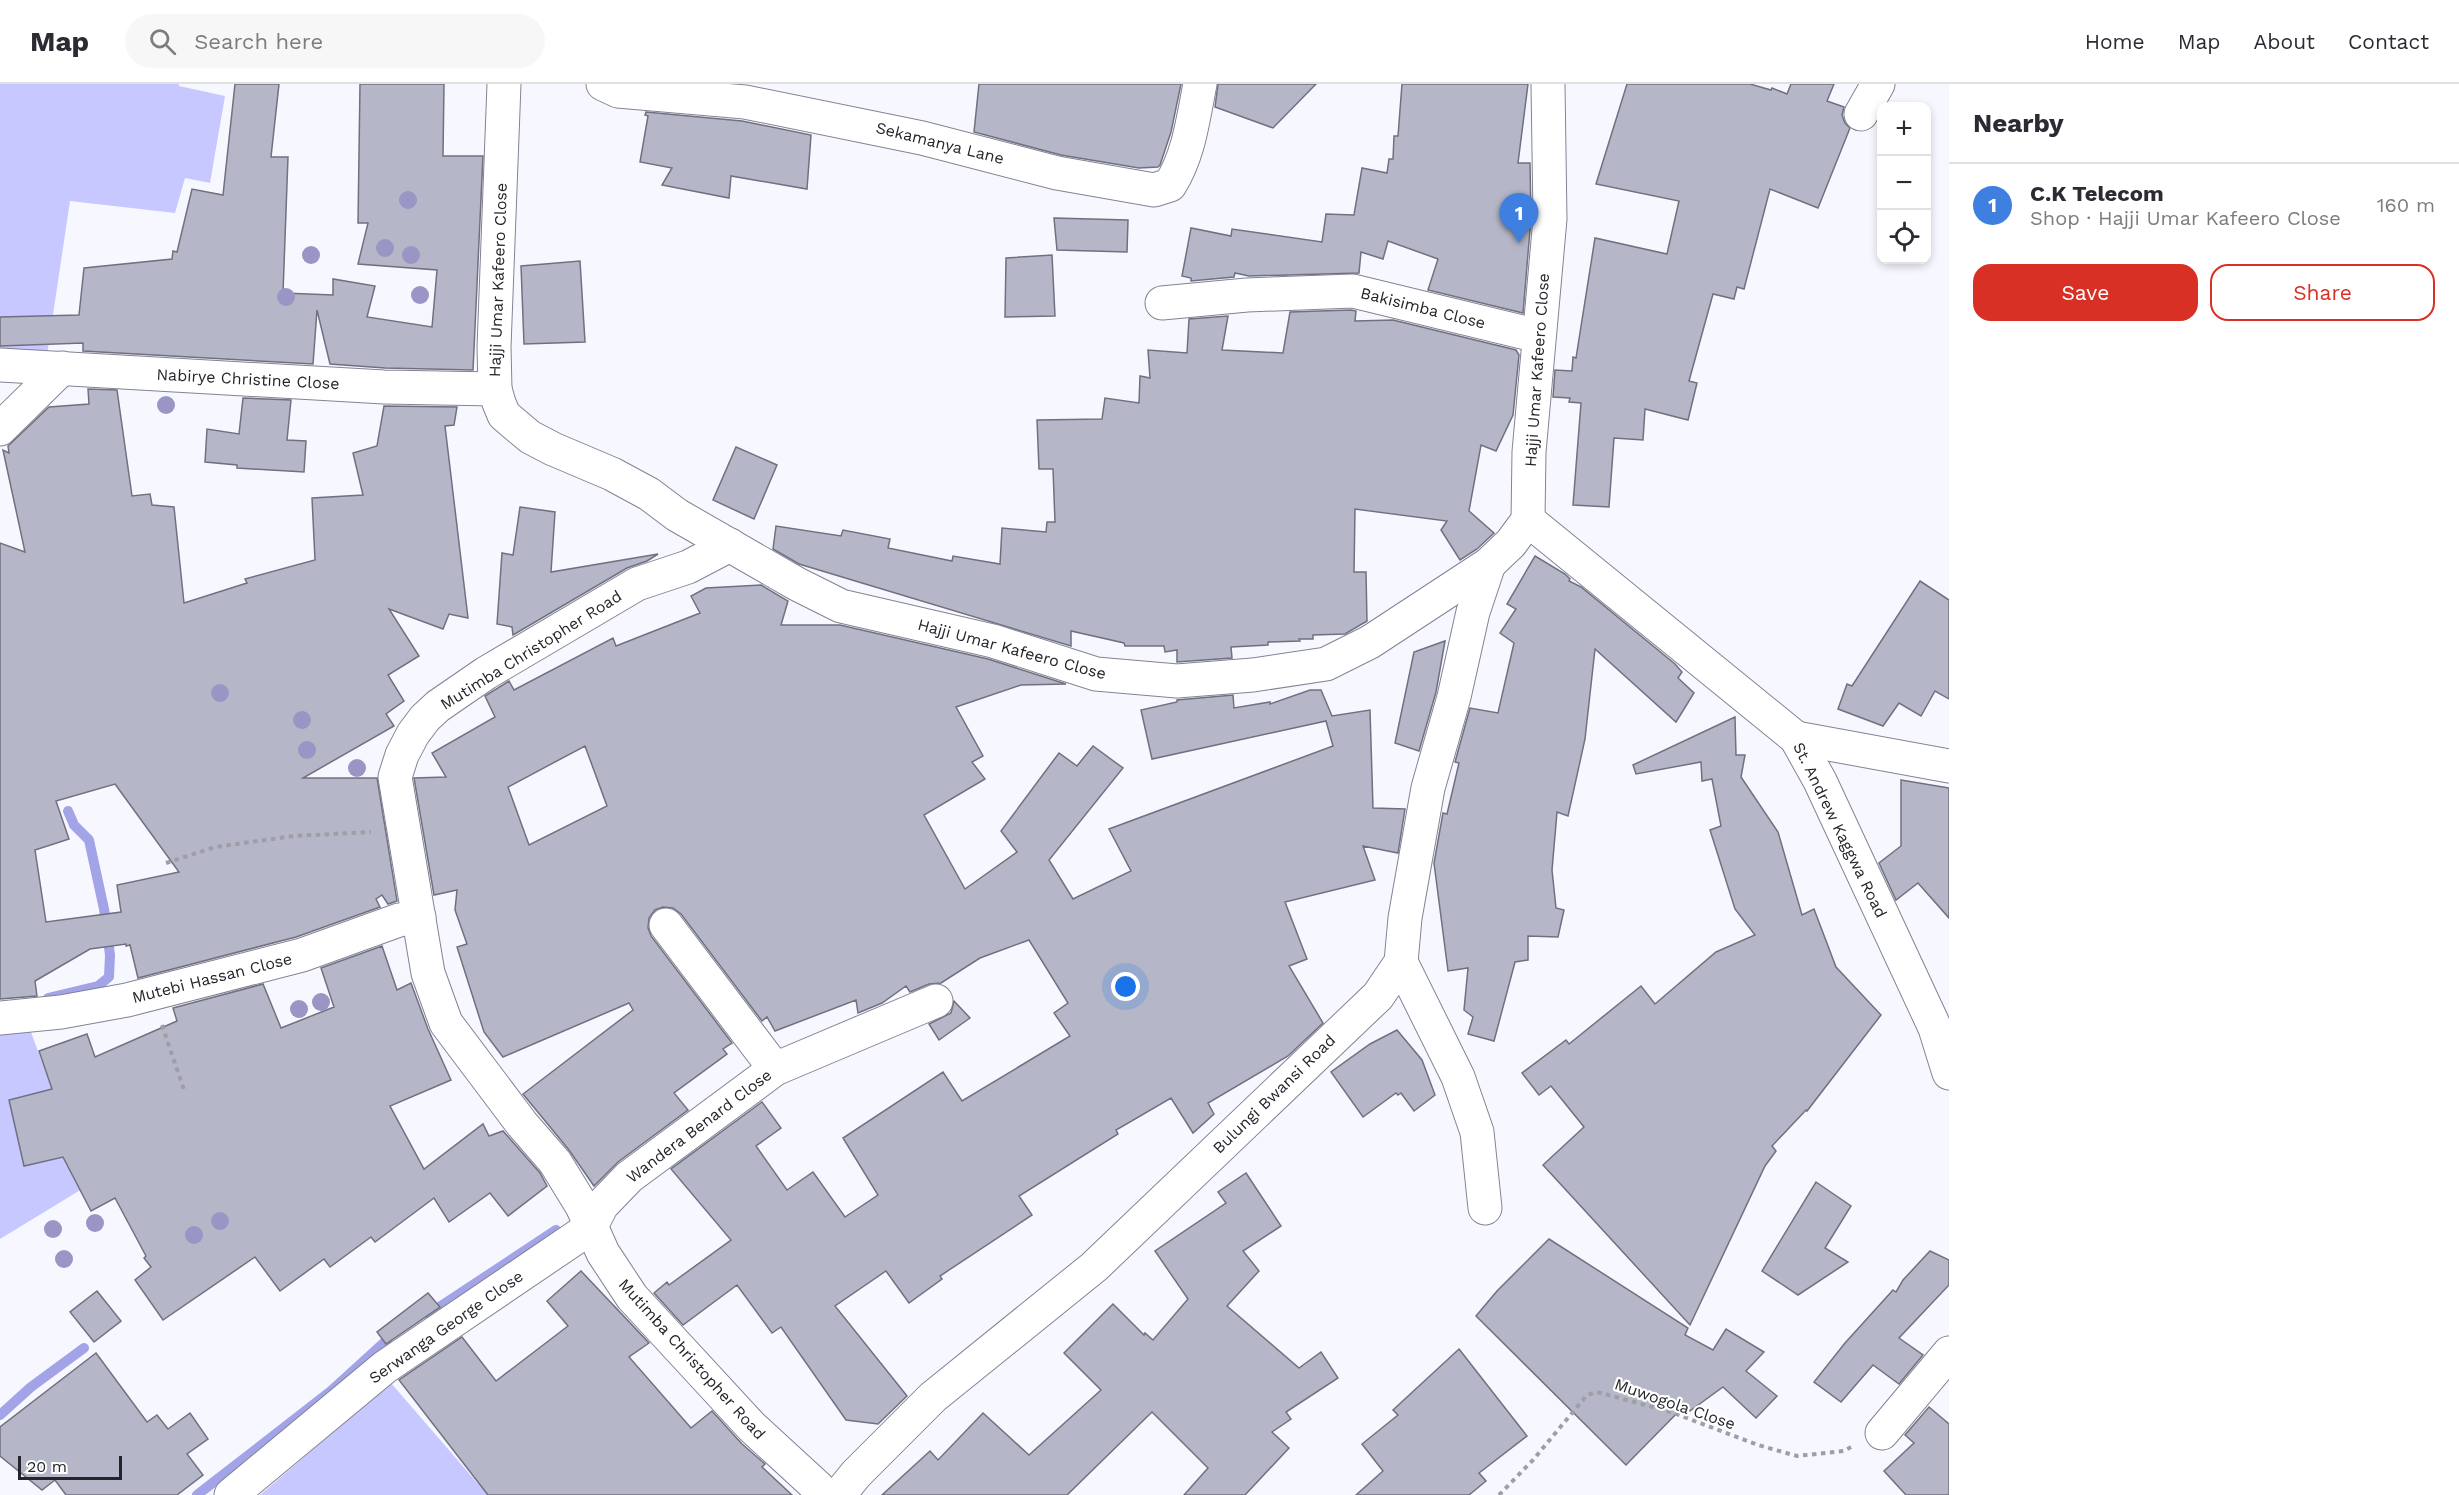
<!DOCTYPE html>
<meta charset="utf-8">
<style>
:root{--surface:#fff;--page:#f7f7f7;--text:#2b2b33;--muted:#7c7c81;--line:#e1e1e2;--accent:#d93025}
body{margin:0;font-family:"Work Sans",sans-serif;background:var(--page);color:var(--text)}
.controls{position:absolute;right:18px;top:18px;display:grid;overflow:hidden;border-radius:12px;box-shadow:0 3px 9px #0003}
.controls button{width:54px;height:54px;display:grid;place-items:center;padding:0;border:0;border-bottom:2px solid var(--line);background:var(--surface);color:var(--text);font:30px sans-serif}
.scale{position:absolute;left:18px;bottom:15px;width:104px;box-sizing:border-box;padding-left:6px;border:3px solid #24242b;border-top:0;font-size:16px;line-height:21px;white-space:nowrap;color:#24242b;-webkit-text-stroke:4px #fff;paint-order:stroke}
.you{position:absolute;left:1126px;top:903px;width:21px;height:21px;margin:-15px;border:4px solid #fff;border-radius:50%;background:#1a73e8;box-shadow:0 0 0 9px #1a73e833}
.badge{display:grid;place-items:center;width:39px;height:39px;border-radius:50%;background:var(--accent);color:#fff;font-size:20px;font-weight:700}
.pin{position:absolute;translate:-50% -50px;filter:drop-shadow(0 2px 3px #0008)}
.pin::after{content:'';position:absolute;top:32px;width:21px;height:18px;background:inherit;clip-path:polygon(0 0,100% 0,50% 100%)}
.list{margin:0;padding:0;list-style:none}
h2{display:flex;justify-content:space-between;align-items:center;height:78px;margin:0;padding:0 24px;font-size:26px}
h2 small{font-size:20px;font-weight:400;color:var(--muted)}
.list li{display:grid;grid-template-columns:39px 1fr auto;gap:18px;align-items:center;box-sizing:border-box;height:84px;padding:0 24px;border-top:2px solid var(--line)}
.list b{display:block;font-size:22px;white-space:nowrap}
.list p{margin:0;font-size:20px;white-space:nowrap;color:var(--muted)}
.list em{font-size:20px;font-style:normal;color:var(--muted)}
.actions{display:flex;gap:12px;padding:18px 24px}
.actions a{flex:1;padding:14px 0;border:2px solid var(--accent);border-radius:18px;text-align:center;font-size:21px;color:var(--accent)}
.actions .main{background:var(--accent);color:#fff}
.icon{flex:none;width:33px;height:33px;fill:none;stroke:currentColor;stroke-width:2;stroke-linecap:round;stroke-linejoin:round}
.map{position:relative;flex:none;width:1949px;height:1411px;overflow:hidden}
header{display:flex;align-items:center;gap:36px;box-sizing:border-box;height:84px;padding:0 30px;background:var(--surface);border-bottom:2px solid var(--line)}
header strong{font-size:28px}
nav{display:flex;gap:33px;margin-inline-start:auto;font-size:21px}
.search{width:420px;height:54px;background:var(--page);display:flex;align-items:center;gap:15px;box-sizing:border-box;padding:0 21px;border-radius:33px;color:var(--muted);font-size:22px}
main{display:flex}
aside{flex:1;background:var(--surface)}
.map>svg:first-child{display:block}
.green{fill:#c7c8ff}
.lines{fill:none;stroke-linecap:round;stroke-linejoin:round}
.stream{stroke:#a3a3e7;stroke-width:10}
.building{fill:#b5b6c7;stroke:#707080;stroke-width:1.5;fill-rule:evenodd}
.minor-casing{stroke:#838393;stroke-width:35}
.path{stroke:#9e9fa6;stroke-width:4;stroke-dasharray:4.5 4.5;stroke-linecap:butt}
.minor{stroke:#fff;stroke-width:33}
.tree{fill:#9995c4}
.labels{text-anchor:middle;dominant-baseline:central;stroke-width:4.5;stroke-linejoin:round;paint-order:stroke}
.street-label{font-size:16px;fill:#24242b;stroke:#fff}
</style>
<header>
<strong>Map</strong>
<div class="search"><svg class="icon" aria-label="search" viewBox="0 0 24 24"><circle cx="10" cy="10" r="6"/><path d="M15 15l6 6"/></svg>Search here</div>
<nav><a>Home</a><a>Map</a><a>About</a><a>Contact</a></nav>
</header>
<main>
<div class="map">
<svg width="1949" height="1411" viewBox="0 0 1949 1411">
<rect width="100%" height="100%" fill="#f7f8ff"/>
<!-- green -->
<g class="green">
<path d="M0 0H179V2L225 12 210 99 185 94 175 129 70 117 47 271 0 269Z"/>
<path d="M27 937 87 1102 0 1155V940Z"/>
<path d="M391 1299 480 1402 491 1411H260Z"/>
</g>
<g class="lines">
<!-- stream -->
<g class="stream">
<path d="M48 914 98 902 109 893 110 871 104 825 89 756 74 741 68 727"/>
<path d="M429 1230 556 1146"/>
<path d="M0 1331 31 1303 84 1264"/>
<path d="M197 1411 331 1307 387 1256"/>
</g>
</g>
<!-- building -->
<g class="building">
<path d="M235 0H279L271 73H288L283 209 333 211V195L375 202 367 233 432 243 437 186 358 180 368 139H358L360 0H444L443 72H483L473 286 385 284 330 280 317 226 313 280 83 267V259L0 262V233L79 231 84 184 172 175 173 167 177 168 192 105 223 111Z"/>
<path d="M979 0H1181L1171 48 1160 81 1158 83 1139 84 1061 71 974 48Z"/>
<path d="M1218 0H1316L1273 44 1215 23Z"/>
<path d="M1402 0H1528L1518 79H1530L1531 134 1523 229 1428 206 1438 175 1388 157 1383 175 1361 168 1359 189 1249 192 1235 189 1234 193 1191 197V194L1182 192 1191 144 1231 152 1232 145 1322 158 1326 130 1354 131 1362 84 1387 89 1389 75H1393L1394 52H1398Z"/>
<path d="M1627 0H1750L1771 6 1772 4 1787 10 1791 0H1834L1827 17 1844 23 1842 31 1845 39 1850 44 1818 124 1770 105 1744 205 1737 203 1734 215 1713 210 1689 297 1697 299 1688 336 1645 325 1643 356 1614 354 1609 423 1573 421 1581 319 1569 318 1570 314 1553 313 1555 286 1572 287 1573 273 1576 274 1595 154 1667 170 1679 117 1596 100Z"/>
<path d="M646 28 742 37 811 51 807 105 731 92 729 114 662 101 672 84 640 78 648 32 645 31Z"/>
<path d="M1054 134 1128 136 1127 168 1057 166Z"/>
<path d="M1052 171 1055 232 1005 233 1006 174Z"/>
<path d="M580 177 585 258 524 260 521 182Z"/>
<path d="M1351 226 1356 227 1355 237 1393 236 1516 266 1519 271 1513 331 1496 367 1481 361 1469 427 1494 449 1477 465 1460 476 1441 446 1447 437 1355 425 1354 488H1366L1367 537 1345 550 1313 551V555H1299L1300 557 1268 558V561L1231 563 1232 574 1177 578V566L1165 568 1164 562H1125L1124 559 1071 547V562L799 480 773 465 776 442 841 452 843 446 890 455 888 464 952 477 953 472 1000 480 1002 444 1046 448 1047 438H1055L1053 385H1039L1037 336 1102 335 1105 314 1139 319 1140 292 1150 294 1148 266 1187 269 1189 235 1228 232 1222 266 1283 269 1290 228Z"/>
<path d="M88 305 117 306 132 412 150 410 152 421 174 423 184 519 247 499 245 495 315 476 312 414 363 411 353 369 377 362 384 322 457 323 454 341 445 342 468 534 449 530 443 545 389 525 419 572 388 591 404 617 386 630 394 642 303 694H377L397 817 388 820 382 811 376 815 380 823 296 853 138 894 130 861 126 862V860L90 865 35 897 37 912 0 915V459L25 468 3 366 9 369 8 362 49 323 89 320ZM115 700 179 788 117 801 121 828 46 838 35 766 69 755 56 717Z"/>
<path d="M243 314 291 316 287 356 306 357 304 388 237 384V381L205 378 207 345 239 350Z"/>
<path d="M736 363 777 381 754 435 713 416Z"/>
<path d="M520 423 555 428 551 488 658 470 647 477 627 484 513 551 512 543 497 540 502 469 513 471Z"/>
<path d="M1535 472 1565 490 1570 495 1569 497 1581 503 1675 580 1682 588 1678 594 1694 609 1676 638 1595 565 1585 655 1568 732 1557 728 1552 786 1556 824 1564 826 1558 853 1528 852V876L1515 878 1494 957 1468 950 1473 933 1464 926 1468 884 1448 887 1434 779 1443 729 1447 730 1459 679 1455 678 1470 624 1498 629 1514 559 1500 549 1516 525 1507 520Z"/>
<path d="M1920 497 1949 516V615L1935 607 1921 632 1899 619 1883 642 1838 625 1847 600 1852 602Z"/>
<path d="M761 501 788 517 781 541H840L988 575 1066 600 1021 601 956 623 983 672 972 678 985 695 924 731 965 805 1017 768 1001 747 1059 669 1077 682 1093 662 1123 684 1049 776 1073 815 1131 787 1109 745 1333 662 1326 637 1152 675 1141 626 1177 618V616L1233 611 1234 624 1270 618V620L1310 606H1321L1332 632 1370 626 1373 724 1405 725 1398 769 1363 762 1375 796 1285 818 1307 875 1289 882 1323 939 1288 972 1208 1019 1214 1030 1193 1049 1171 1014 1116 1046 1118 1050 1019 1112 1032 1131 940 1192 942 1195 909 1219 886 1187 835 1222 907 1312 878 1340 846 1336 781 1243 772 1249 737 1201 683 1241 654 1209 667 1198 669 1201 731 1156 671 1085 762 1018 781 1044 756 1062 787 1106 813 1088 845 1133 878 1111 843 1054 943 988 962 1017 1070 952 1054 929 1068 919 1029 856 980 874 941 899 929 900 910 908 906 902 882 919 858 929 856 916 775 947 767 933 762 937 681 830 673 824 663 823 655 826 649 834 648 844 651 852 732 959 723 965 727 970 674 1009 688 1026 618 1078 594 1102 569 1066 523 1010 633 926 629 919 503 973 484 948 457 863 467 860 455 826 457 806 434 811 414 694 446 693 432 669 495 633 485 612 509 597 514 606 613 554 616 562 700 529 691 512 706 504ZM585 662 607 722 529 761 508 703Z"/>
<path d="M1445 557 1436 608 1419 667 1395 659 1414 568Z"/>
<path d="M1735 633 1736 671H1745L1741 693 1778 748 1802 831 1814 825 1836 883 1881 931 1807 1027 1806 1026 1772 1062 1776 1067 1765 1082 1690 1241 1543 1081 1584 1043 1551 1002 1539 1011 1522 989 1566 956 1569 960 1641 902 1655 920 1716 868 1755 851 1735 825 1710 746 1721 742 1712 695 1702 697 1701 678 1636 690 1633 681Z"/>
<path d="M1901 696 1949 704V834L1918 799 1896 816 1879 779 1901 762Z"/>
<path d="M382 862 397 906 411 899 428 945 451 996 390 1022 424 1085 483 1040 489 1052 503 1047 540 1089 547 1102 508 1132 490 1109 449 1138 434 1114 375 1158 371 1153 330 1183 324 1175 280 1207 255 1173 163 1236 135 1196 151 1183 144 1174 146 1172 115 1114 91 1127 63 1073 24 1082 9 1016 52 1005 39 967 87 950 95 973 177 937 173 924 263 900 281 944 334 923 321 884Z"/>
<path d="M954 917 970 934 939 956 929 940 951 929Z"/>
<path d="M1397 946 1422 976 1435 1011 1414 1027 1401 1009 1398 1011 1396 1009 1363 1033 1331 988 1370 960Z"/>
<path d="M1246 1089 1281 1142 1243 1167 1259 1187 1227 1222 1299 1284 1321 1268 1338 1294 1286 1328 1291 1335 1272 1348 1289 1364 1245 1411H1184L1208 1384 1152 1328 1067 1411H882L930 1367 938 1376 983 1329 1029 1371 1101 1306 1064 1269 1113 1220 1144 1251 1145 1249 1153 1256 1188 1215 1155 1167 1226 1119 1218 1108Z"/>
<path d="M1816 1098 1851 1122 1825 1164 1848 1178 1798 1211 1762 1187Z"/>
<path d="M1549 1155 1688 1244 1685 1251 1713 1266 1726 1245 1764 1268 1746 1287 1777 1312 1756 1334 1723 1303 1690 1327 1686 1320 1626 1381 1476 1232 1497 1207Z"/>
<path d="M1930 1167 1949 1176V1201L1899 1254 1923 1271 1899 1300 1873 1281 1841 1318 1814 1298 1845 1259 1893 1206 1896 1208 1903 1196Z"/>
<path d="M581 1187 649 1259 629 1273 691 1344 712 1327 742 1360 765 1380 762 1383 792 1411H488L399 1296 462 1253 496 1297 568 1242 547 1217Z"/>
<path d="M97 1207 121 1237 94 1258 70 1228Z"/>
<path d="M428 1209 440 1223 386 1260 377 1248Z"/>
<path d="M1459 1265 1527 1352 1479 1389 1486 1397 1469 1411H1356L1383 1387 1362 1360 1398 1331 1393 1326Z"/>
<path d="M96 1269 147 1338 157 1331 168 1345 190 1329 208 1355 187 1370 203 1391 177 1411H66L55 1396 42 1406 0 1372V1343Z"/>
<path d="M1929 1323 1949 1340V1411H1906L1884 1387 1914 1359 1905 1351Z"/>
</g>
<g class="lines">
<!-- minor casing -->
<g class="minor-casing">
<g id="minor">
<path d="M504 0 494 263 495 305 499 319 504 331 530 353 553 365 612 390 649 410 677 431 797 500 841 522 993 557 1096 590 1177 597 1253 591 1326 580 1370 558 1489 480 1511 459 1528 436 1529 368 1550 135 1548 0"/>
<path d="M603 0 618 7 745 18 922 54 1057 89 1154 106 1170 101C1189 71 1193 35 1200 0"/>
<path d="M1861 30 1878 0"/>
<path d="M1162 219 1247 211 1353 207 1538 252"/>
<path d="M0 281 384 303 495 305"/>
<path d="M0 345 62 284"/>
<path d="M1528 436 1796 654 1820 697 1935 944 1949 989"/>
<path d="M730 461 688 483 637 500 486 589 438 622 425 634 413 650 402 671 395 693 428 889 446 939 522 1040 555 1078 582 1122 603 1169 632 1213 752 1343 826 1411"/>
<path d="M1796 654 1949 682"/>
<path d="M666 841 775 985"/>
<path d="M1401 878 1458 993 1477 1048 1485 1124"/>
<path d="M0 934 61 928 127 916 302 871 399 836 419 833"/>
<path d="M1882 1349 1949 1269"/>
<path d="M231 1411 385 1283 590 1144 602 1121 629 1093 775 985 936 917"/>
<path d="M839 1411 856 1390 933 1313 1094 1183 1378 912 1401 878 1405 834 1428 704 1454 613 1473 528 1489 480"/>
</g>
</g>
<!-- path -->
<g class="path">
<path d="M166 779 215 763 294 752 371 748"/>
<path d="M162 941 184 1006"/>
<path d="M1499 1411 1533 1376 1587 1311 1597 1308 1671 1328 1758 1361 1797 1372 1844 1367 1851 1363"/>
</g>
<!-- minor -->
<use href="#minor" class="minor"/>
</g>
<!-- trees -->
<g class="tree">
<circle cx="408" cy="116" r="9"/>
<circle cx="385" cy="164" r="9"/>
<circle cx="311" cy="171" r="9"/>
<circle cx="411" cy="171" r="9"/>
<circle cx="420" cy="211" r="9"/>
<circle cx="286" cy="213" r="9"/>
<circle cx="166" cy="321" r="9"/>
<circle cx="220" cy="609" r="9"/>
<circle cx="302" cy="636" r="9"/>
<circle cx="307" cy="666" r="9"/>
<circle cx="357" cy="684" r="9"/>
<circle cx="321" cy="918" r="9"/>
<circle cx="299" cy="925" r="9"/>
<circle cx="220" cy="1137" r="9"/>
<circle cx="95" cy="1139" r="9"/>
<circle cx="53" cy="1145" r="9"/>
<circle cx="194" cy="1151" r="9"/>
<circle cx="64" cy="1175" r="9"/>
</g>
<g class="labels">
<!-- street labels -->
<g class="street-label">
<text transform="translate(940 59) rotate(14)">Sekamanya Lane</text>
<text transform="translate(498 196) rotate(-88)">Hajji Umar Kafeero Close</text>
<text transform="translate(1423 224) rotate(14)">Bakisimba Close</text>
<text transform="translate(1537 286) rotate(-86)">Hajji Umar Kafeero Close</text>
<text transform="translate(248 295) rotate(3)">Nabirye Christine Close</text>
<text transform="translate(1012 565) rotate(15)">Hajji Umar Kafeero Close</text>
<text transform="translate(531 566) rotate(-32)">Mutimba Christopher Road</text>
<text transform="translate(1840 746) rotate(64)">St. Andrew Kaggwa Road</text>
<text transform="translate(212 894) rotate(-14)">Mutebi Hassan Close</text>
<text transform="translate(1274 1010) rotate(-44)">Bulungi Bwansi Road</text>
<text transform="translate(699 1042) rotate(-37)">Wandera Benard Close</text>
<text transform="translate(446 1243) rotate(-35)">Serwanga George Close</text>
<text transform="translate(692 1275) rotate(48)">Mutimba Christopher Road</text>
<text transform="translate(1675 1320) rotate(19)">Muwogola Close</text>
</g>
</g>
</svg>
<div class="controls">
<button>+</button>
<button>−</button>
<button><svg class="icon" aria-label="locate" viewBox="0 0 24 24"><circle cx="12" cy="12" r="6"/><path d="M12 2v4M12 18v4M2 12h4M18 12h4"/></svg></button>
</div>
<div class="scale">20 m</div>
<div class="you"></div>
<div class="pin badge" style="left:1519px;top:159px;background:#3f7fe0">1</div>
</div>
<aside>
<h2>Nearby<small></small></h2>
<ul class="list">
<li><span class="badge" style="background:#3f7fe0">1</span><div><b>C.K Telecom</b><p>Shop · Hajji Umar Kafeero Close</p></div><em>160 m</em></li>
</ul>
<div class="actions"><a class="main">Save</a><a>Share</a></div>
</aside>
</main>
